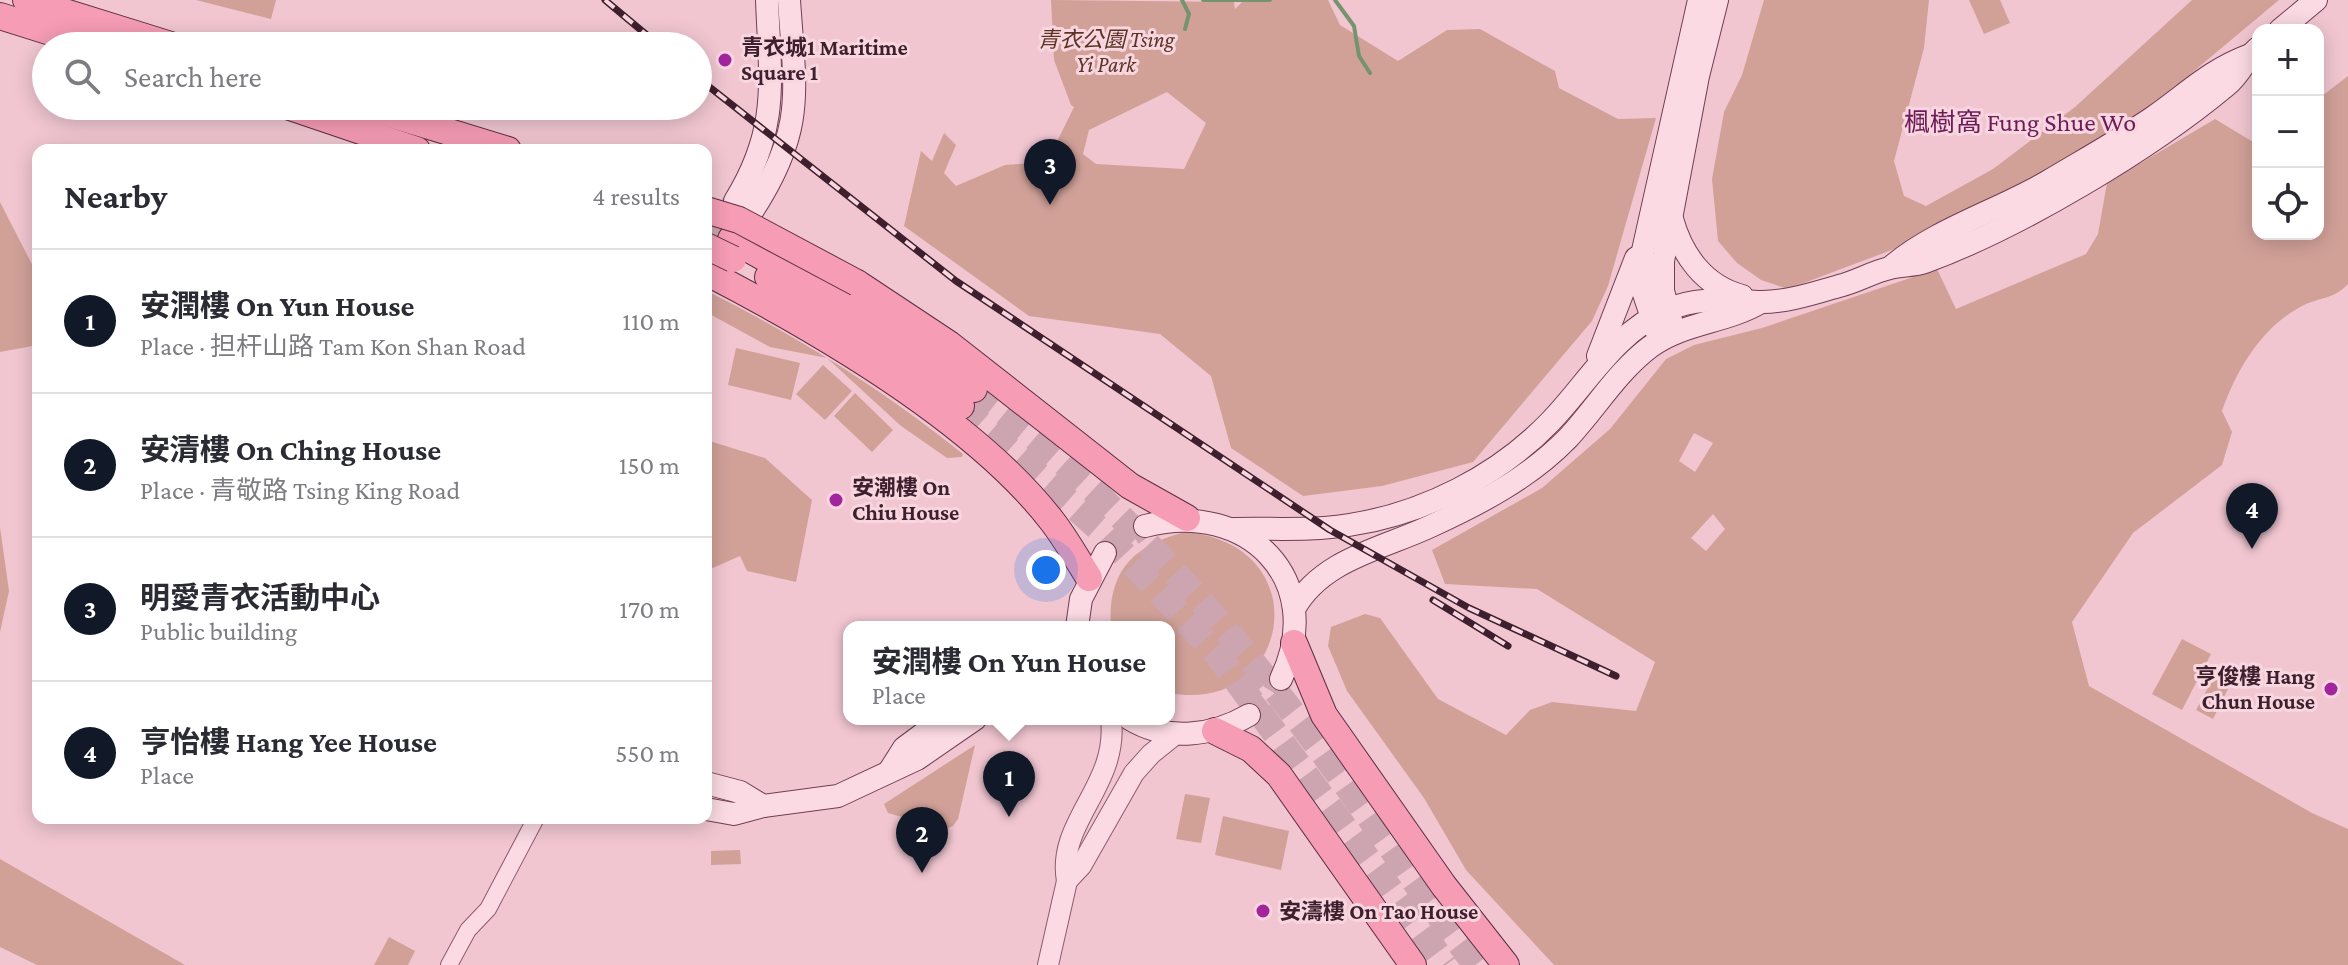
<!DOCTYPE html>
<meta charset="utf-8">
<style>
:root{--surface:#fff;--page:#f7f7f7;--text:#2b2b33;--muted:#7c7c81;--line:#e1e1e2;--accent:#111827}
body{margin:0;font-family:"Crimson Pro","Noto Sans TC",serif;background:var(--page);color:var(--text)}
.controls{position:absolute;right:24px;top:24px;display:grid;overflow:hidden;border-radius:16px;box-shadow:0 4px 20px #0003}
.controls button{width:72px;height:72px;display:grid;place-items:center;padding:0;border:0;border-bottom:2px solid var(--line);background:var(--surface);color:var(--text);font:40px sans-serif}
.you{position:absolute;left:1046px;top:570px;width:28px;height:28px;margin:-20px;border:6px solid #fff;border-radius:50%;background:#1a73e8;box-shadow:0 0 0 12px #1a73e833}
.badge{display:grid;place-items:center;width:52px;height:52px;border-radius:50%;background:var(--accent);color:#fff;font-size:26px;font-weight:700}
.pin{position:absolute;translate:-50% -66px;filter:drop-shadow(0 2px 4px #0008)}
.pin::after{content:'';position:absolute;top:42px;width:28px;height:24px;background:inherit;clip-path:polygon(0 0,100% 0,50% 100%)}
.popup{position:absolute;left:843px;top:621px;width:332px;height:104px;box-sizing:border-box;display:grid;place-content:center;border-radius:16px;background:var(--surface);filter:drop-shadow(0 2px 6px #0005);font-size:26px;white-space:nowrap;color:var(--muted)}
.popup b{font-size:30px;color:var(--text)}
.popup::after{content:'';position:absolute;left:50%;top:100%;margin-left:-16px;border:16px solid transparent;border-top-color:var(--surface)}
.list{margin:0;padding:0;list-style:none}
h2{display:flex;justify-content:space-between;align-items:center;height:104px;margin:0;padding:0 32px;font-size:34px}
h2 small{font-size:26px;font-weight:400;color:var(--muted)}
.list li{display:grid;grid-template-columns:52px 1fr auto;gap:24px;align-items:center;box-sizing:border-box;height:144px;padding:0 32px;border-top:2px solid var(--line)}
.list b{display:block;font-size:30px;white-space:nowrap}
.list p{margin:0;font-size:26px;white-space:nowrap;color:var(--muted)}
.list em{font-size:26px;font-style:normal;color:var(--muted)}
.icon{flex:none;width:44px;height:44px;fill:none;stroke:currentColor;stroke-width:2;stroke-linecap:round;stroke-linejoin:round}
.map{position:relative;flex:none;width:2348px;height:965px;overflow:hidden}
.search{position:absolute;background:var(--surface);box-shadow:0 4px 20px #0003;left:32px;top:32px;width:680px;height:88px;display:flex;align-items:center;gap:20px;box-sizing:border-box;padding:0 28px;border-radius:44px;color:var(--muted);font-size:30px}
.panel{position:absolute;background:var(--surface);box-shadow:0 4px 20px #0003;left:32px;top:144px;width:680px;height:680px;border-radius:16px}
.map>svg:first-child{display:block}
.green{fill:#d1a198;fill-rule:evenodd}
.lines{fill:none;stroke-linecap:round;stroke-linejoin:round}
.stream{stroke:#75946d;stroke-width:4}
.secondary-tunnel{stroke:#cda5b0;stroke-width:22;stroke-dasharray:22 11;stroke-linecap:butt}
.primary-tunnel{stroke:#cda5b0;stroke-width:26;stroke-dasharray:26 13;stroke-linecap:butt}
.minor-casing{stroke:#8e5a70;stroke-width:18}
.tertiary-casing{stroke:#8e5a70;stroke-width:22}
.secondary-casing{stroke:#703d54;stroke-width:24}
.primary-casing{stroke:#5c2e45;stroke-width:28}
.minor{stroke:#fbdae3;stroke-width:16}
.tertiary{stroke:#fbdae3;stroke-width:20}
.secondary{stroke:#fbdae3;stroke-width:22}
.primary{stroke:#f69cb5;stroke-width:26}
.rail-casing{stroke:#3e1f2d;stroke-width:7}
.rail{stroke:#f8d6df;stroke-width:4;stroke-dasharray:12;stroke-linecap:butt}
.primary-bridge-casing{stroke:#5c2e45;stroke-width:28;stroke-linecap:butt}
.primary-bridge{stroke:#f69cb5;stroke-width:26}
.poi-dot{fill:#a2259e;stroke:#f8d6df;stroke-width:3}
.labels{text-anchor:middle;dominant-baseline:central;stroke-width:6;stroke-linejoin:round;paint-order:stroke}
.park-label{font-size:22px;font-style:italic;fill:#5b3424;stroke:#f8d6df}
.poi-label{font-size:22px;font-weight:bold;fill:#3e1f2d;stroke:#f8d6df;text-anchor:start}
.quarter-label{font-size:26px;fill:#6d1b59;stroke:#f8d6df}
</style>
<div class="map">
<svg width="2348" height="965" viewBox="0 0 2348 965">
<rect width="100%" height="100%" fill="#f1c6d1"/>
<!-- green -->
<g class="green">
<path d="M196 0H276L271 19Z"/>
<path d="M1051 0 1234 2 1235 9 1244 0H1328L1340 25 1398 61 1447 30 1480 29 1555 71 1559 88 1618 119 1656 118 1608 286 1592 321 1473 462 1382 486 1303 496 1231 448 1211 376 1160 334 1029 316 904 226 921 151 932 161 944 133 956 145 944 173 956 186 1005 165 1047 162 1074 107 1071 105 1054 60ZM1167 92 1206 123 1184 169 1096 164 1083 154 1089 130Z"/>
<path d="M1764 0H1929L1924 48 1894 161 1904 196 1926 206 1993 169 2075 107 2192 0H2279L2133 122 1958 225 1788 289 1761 280 1737 263 1718 241 1712 179 1724 112 1742 75Z"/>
<path d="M1969 0H2000L2010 23 1984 34Z"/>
<path d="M2348 76V284C2334 299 2321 297 2304 305 2262 326 2237 369 2222 411L2232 432 2222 465 2133 533 2072 622 2089 686 2312 813 2348 829V965H1554L1466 870 1424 798 1347 691 1328 646 1331 627 1365 614 1380 618 1438 699 1506 735 1530 710 1552 702 1636 711 1655 662 1537 589 1445 584 1432 550 1542 488 1610 429 1666 359 1694 345 1762 328 1937 269 1956 309 2086 254 2098 234 2107 183 2215 119 2258 145V234H2318V99ZM1694 433 1713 443 1695 472 1679 461ZM1713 514 1725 529 1706 551 1691 538Z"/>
<path d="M0 202 38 276V345L0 352Z"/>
<path d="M711 293C800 338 885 391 963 454L962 457 947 458 901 426 827 358 770 347 706 312V297Z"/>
<path d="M736 348 800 363 791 400 728 385Z"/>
<path d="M823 365 852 391 825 420 796 394Z"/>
<path d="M855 393 893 430 872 452 834 416Z"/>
<path d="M706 440 765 458 812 500 796 582 747 571 740 556 706 571Z"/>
<path d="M0 527 9 591 0 632Z"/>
<path d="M1185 532C1320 544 1292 716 1169 693V627H1111C1107 572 1133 545 1185 532Z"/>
<path d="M2182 639 2211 654 2182 710 2152 694Z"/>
<path d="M2213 678 2229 687 2213 719 2196 710Z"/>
<path d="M975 745 958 819 953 826 945 829 888 813 884 804Z"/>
<path d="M1185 794 1210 798 1201 843 1176 839Z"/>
<path d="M1223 816 1289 831 1281 870 1215 855Z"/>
<path d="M740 850 741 864 711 865V851Z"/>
<path d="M0 859 185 965H37L0 947Z"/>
<path d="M389 937 415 951 408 965H374Z"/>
</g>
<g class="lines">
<!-- stream -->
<g class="stream">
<path d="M1182 0 1189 14 1185 29"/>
<path d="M1203 0H1270"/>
<path d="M1335 0 1354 26 1359 56 1370 73"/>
</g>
<!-- secondary-tunnel -->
<g class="secondary-tunnel">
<path d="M706 235 734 202"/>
<path d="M1105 553 1145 526"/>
<path d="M1249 715 1268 699 1281 679"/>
</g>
<!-- primary-tunnel -->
<g class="primary-tunnel">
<path d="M974 389C1091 478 1196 588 1286 704 1352 789 1410 879 1476 965"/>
<path d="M961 406 1105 534 1216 653 1446 965"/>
</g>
<!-- minor casing -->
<g class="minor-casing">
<path id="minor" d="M449 965 468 930 488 909 536 818"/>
</g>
<!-- tertiary casing -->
<g class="tertiary-casing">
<g id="tertiary">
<path d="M1067 881C1056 822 1119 786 1111 719"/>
<path d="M1048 965 1067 881 1081 866 1134 773 1151 754 1176 734"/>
</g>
</g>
<!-- secondary casing -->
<g class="secondary-casing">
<g id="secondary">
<path d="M2280 30 2316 0"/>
<path d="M735 201C780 128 770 80 767 0"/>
<path d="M753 210C806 128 795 91 789 0"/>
<path d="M1672 219C1682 255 1704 286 1742 296"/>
<path d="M1891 267C1934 230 1997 211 2047 182 2082 161 2118 141 2152 118 2188 93 2208 71 2250 55"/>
<path d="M1672 324 1663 291V261L1698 76 1717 0"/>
<path d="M1656 330 1642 288V255L1699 0"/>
<path d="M1598 356 1636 258"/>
<path d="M1145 526C1247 499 1328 580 1281 679"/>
<path d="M1234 529C1272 528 1311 531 1349 525 1423 514 1498 476 1550 422 1588 383 1614 333 1667 310 1699 296 1729 301 1762 302 1788 302 1814 293 1839 286 1856 282 1872 272 1890 268 1901 265 1914 266 1925 262 2020 227 2149 150 2227 85 2240 75 2245 59 2258 48"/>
<path d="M1294 609C1322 559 1382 549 1431 526 1481 503 1529 478 1568 438 1596 408 1617 372 1650 347 1684 322 1726 323 1761 302"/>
<path d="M1077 627 1081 599 1105 553"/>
<path d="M1130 719C1168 742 1213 736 1249 715"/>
<path d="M890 770 904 748 943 719"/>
<path d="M706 783 740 792 763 806"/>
<path d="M706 809 734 814 763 806 838 796 917 759 975 719"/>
</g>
</g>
<!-- primary casing -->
<g class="primary-casing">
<g id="primary">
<path d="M26 0 174 46"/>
<path d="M0 16 95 46"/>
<path d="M287 106 417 150"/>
<path d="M364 106 508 150"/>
<path d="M731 239 875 320 974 389"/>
<path d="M706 272C818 330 975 421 1052 521 1066 539 1077 559 1089 578"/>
<path d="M768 277 865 335 961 406"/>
<path d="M857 283 949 344 1130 486 1187 518"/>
<path d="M1294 643 1324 715 1444 886 1506 965"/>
<path d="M1215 731 1251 749 1279 775 1413 965"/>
</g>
</g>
<!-- minor -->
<use href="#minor" class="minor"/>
<!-- tertiary -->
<use href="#tertiary" class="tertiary"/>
<!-- secondary -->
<use href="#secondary" class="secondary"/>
<!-- primary -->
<use href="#primary" class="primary"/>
<!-- rail casing -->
<g class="rail-casing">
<g id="rail">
<path d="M605 0 660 46"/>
<path d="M698 78 956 281 1330 530 1469 608 1616 676"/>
<path d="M1433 600 1508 646"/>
</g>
</g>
<!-- rail -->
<use href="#rail" class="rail"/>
<!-- primary-bridge casing -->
<g class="primary-bridge-casing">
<g id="primary-bridge">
<path d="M706 210 739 220 857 283"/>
<path d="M706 246 733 259"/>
</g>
</g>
<!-- primary-bridge -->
<use href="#primary-bridge" class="primary-bridge"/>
</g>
<!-- markers -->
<g class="poi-dot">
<circle cx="725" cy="60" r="8"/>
<circle cx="836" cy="500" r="8"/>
<circle cx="2331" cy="689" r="8"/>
<circle cx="1263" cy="911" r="8"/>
</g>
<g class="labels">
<!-- park labels -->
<g class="park-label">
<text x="1106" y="39">青衣公園 Tsing<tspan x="1106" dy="25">Yi Park</tspan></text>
</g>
<!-- poi labels -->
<g class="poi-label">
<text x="741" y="47">青衣城1 Maritime<tspan x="741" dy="25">Square 1</tspan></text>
<text x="852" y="487">安潮樓 On<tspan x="852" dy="25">Chiu House</tspan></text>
<text x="2315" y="676" text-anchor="end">亨俊樓 Hang<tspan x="2315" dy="25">Chun House</tspan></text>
<text x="1279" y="911">安濤樓 On Tao House</text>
</g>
<!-- quarter labels -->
<g class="quarter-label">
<text x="2020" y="122">楓樹窩 Fung Shue Wo</text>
</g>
</g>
</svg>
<div class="controls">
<button>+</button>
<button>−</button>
<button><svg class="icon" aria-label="locate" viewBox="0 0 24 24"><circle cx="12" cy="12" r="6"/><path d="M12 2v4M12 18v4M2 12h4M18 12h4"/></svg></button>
</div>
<div class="you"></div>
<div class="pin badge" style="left:1009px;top:817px">1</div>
<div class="popup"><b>安潤樓 On Yun House</b>Place</div>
<div class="pin badge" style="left:922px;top:873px">2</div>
<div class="pin badge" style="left:1050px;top:205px">3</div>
<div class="pin badge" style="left:2252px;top:549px">4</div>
<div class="search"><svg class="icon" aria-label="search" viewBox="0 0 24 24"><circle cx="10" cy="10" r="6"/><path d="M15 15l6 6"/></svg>Search here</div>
<section class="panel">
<h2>Nearby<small>4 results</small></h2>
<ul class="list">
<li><span class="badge">1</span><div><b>安潤樓 On Yun House</b><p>Place · 担杆山路 Tam Kon Shan Road</p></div><em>110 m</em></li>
<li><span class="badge">2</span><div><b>安清樓 On Ching House</b><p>Place · 青敬路 Tsing King Road</p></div><em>150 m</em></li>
<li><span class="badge">3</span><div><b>明愛青衣活動中心</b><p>Public building</p></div><em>170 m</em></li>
<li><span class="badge">4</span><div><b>亨怡樓 Hang Yee House</b><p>Place</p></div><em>550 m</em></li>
</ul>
</section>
</div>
